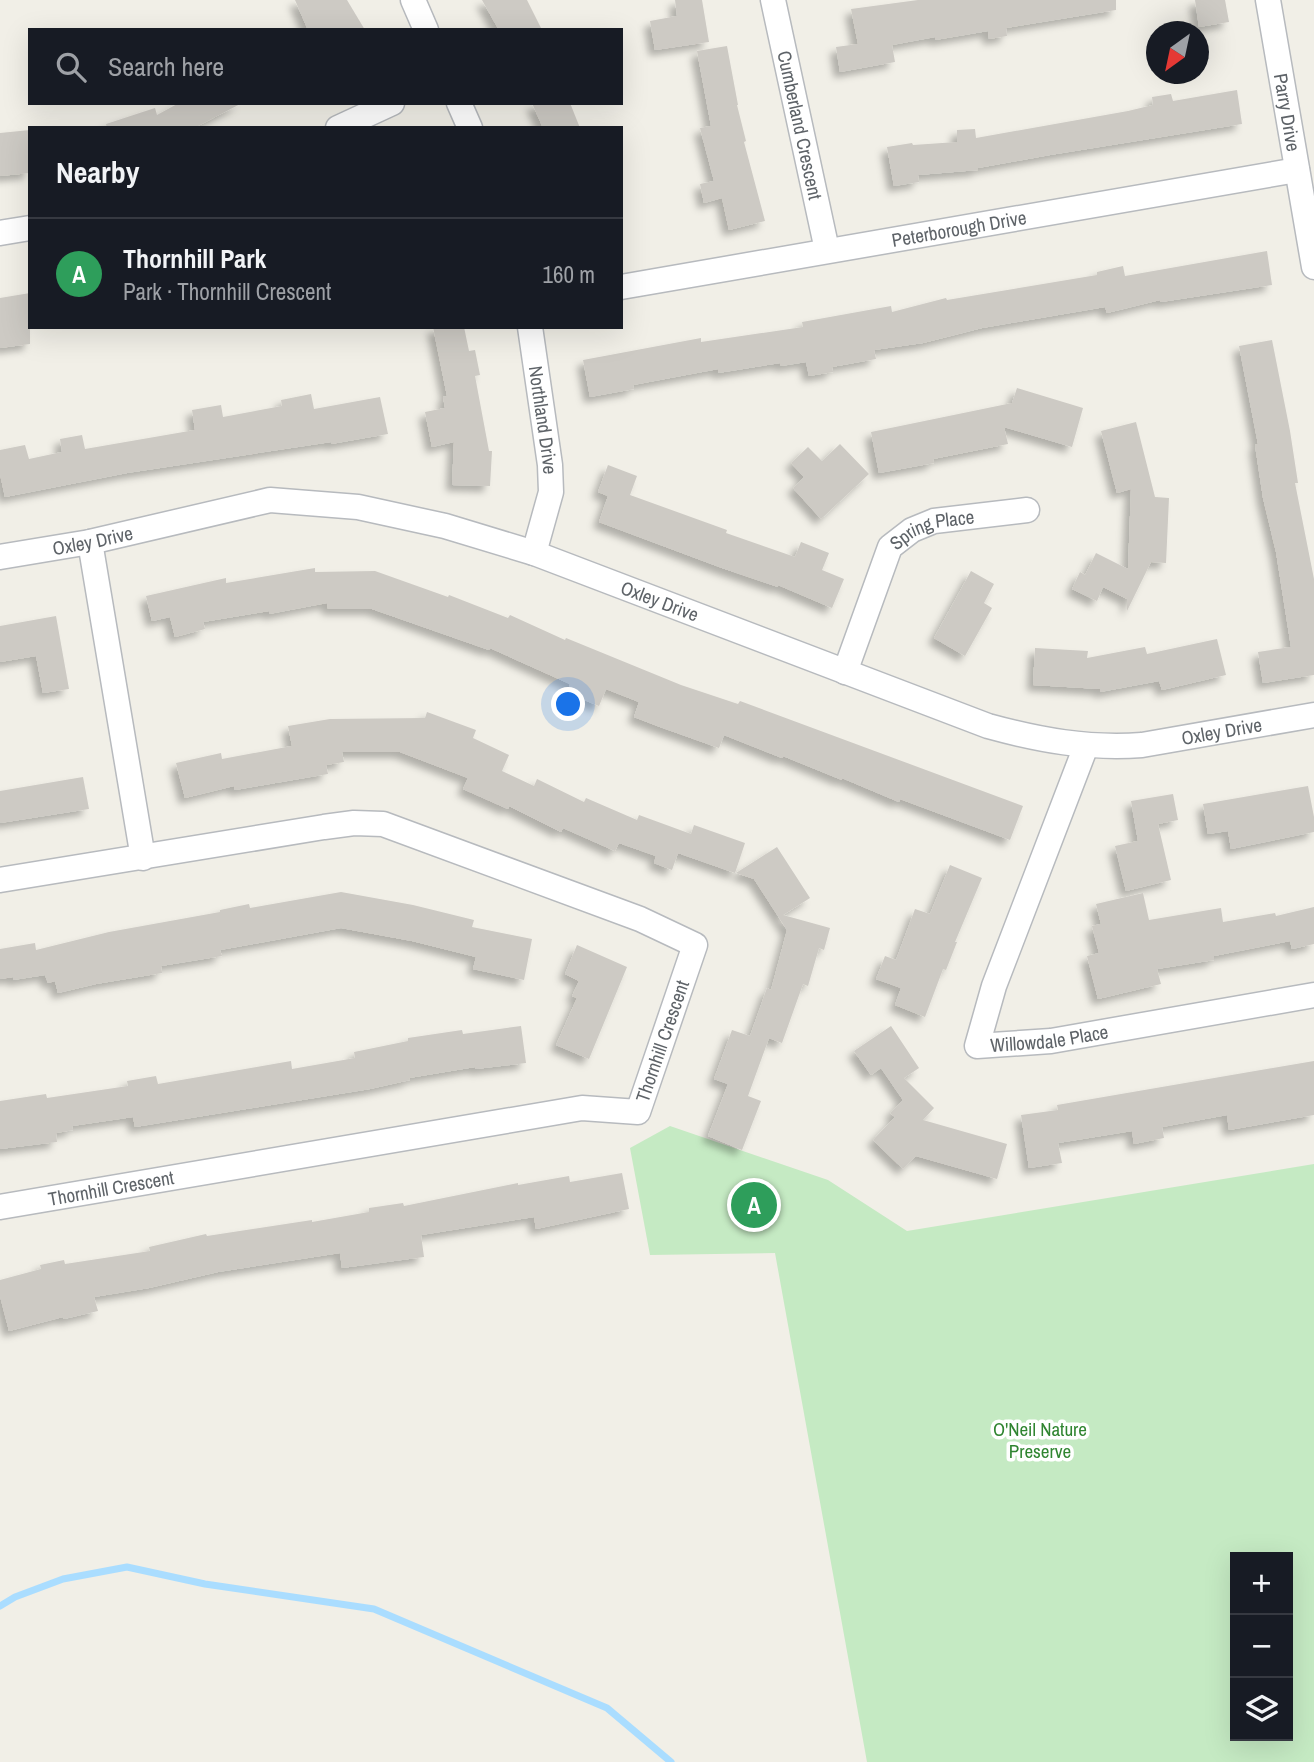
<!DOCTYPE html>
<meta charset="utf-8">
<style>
:root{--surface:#171b24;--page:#20242c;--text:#f1f3f6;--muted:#9ea1a6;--line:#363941;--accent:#0f766e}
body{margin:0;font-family:"Archivo Narrow",sans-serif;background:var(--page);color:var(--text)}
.controls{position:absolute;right:21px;bottom:21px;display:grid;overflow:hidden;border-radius:0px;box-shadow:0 7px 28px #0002}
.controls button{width:63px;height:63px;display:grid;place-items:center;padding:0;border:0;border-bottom:2px solid var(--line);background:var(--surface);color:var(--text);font:35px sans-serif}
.compass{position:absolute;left:1146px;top:21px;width:63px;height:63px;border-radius:50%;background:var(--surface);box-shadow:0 7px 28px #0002;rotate:213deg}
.you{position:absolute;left:569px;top:705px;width:24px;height:24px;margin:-18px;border:5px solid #fff;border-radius:50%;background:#1a73e8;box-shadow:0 0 0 10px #1a73e833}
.badge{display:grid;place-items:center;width:46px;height:46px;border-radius:50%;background:var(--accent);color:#fff;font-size:23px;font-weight:700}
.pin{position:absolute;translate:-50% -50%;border:4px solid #fff;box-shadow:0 2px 7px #0006}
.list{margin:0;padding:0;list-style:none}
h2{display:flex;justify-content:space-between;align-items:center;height:91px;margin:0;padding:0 28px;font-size:30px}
h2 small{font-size:23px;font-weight:400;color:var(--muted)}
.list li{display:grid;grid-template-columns:46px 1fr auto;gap:21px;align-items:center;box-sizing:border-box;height:112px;padding:0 28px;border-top:2px solid var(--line)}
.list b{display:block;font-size:26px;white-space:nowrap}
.list p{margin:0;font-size:23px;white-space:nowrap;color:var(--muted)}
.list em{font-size:23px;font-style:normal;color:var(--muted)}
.icon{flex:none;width:38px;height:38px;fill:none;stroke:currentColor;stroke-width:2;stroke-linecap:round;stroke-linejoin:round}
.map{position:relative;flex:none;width:1314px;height:1762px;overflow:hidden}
.search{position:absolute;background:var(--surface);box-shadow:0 7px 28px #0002;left:28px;top:28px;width:595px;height:77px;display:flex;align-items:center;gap:18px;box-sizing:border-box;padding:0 24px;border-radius:0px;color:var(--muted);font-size:26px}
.panel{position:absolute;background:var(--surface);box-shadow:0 7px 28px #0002;left:28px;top:126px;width:595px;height:203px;border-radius:0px}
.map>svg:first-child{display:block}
.green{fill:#c5eac3;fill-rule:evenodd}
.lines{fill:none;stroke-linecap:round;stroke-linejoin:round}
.stream{stroke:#adf;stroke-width:7}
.building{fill:#cdcac4;filter:url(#shadow)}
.minor-casing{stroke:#b7babe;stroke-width:27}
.minor{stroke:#fff;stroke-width:24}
.labels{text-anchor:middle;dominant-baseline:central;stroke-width:7;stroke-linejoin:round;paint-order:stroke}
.street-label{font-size:19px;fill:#5e6368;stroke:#fff}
.park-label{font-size:19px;fill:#308531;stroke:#fff}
</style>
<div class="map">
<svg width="1314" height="1762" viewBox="0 0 1314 1762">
<defs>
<filter id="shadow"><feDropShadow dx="-6" dy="6" stdDeviation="3.5" flood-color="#0004"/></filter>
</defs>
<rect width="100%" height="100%" fill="#f1efe7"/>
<!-- green -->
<path class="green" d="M670 1126 828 1180 907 1231 1314 1164V1762H867L775 1253 650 1255 630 1148ZM1235 1557H1288V1736H1235Z"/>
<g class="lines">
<!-- stream -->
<path class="stream" d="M0 1606 15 1597 63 1579 127 1567 205 1584 374 1609 607 1708 671 1762"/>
</g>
<!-- building -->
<g class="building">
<path d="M295 0H347L365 30H308Z"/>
<path d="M482 0H527L542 30H499Z"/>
<path d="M675 0H702L709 42 655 50 650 21 677 16Z"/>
<path d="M918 0H1116V10L1006 28 1007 36 989 39 988 31 935 40V37L892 45 895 62 840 72 836 47 858 44 851 9Z"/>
<path d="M1195 0H1225L1229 22 1199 27Z"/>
<path d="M727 46 738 105H737L746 141 744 142 765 221 729 230 722 198 704 203 700 184 714 181 700 128 711 126 697 51Z"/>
<path d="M1237 90 1242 124 1050 155 978 168V170L918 175 919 182 894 186 887 147 912 143 913 145 957 142V130L975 129 976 138 1128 111 1153 105 1152 97 1171 94 1173 101Z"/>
<path d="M179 103H242L194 128H107L106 124 155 108 157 115Z"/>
<path d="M532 103H570L580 128H543Z"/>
<path d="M30 130V173L0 176V133Z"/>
<path d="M1267 251 1272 285 1161 302 1160 300 1107 313 1105 307 982 328 923 343 874 350 876 359 832 367 833 372 809 376 806 362 781 366 780 363 718 373V369L633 385 634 389 590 397 583 360 701 338V342L803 327 802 322 891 306 892 312 946 298 947 300 1097 275V272L1123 266 1125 276Z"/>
<path d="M30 293V344L0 348V298Z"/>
<path d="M433 327H464L469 351 475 350 480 375 475 376 489 451H492L490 486 452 485 454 442 432 447 425 412 445 408 443 397 447 396Z"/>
<path d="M1272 340 1290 431 1298 483H1295L1314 579V675L1263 683 1258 652 1291 647 1276 552 1263 498 1255 445 1258 444 1239 346Z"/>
<path d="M1017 388 1083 408 1072 447 1004 427 1008 444 933 459 934 463 879 473 871 432 1012 403Z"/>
<path d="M311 394 314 409 380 397 388 434 331 444V442L127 473 5 497 0 474V450L25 445 29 459 62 452 60 439 82 435 85 449 195 430 192 410 221 405 223 417 282 406 281 400Z"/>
<path d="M1136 422 1155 497 1169 498 1166 563 1151 562 1127 611V599L1103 587 1097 601 1072 589 1080 572 1085 575 1096 553 1128 569 1131 489 1117 493 1101 431Z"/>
<path d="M840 444 869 474 821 519 793 488 804 477 791 463 808 447 822 461Z"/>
<path d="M608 465 637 476 630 495 727 530 726 533 795 557 801 542 829 553 822 570 844 579 832 608 778 585V587L722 568 599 522 608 496 598 492Z"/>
<path d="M315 568V572L375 571 448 597 449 595 508 618 510 615 565 640 566 638 681 685 738 704 740 701 1023 806 1010 840 900 799 899 802 842 778V780L783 756 782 758 724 735 719 748 660 727 634 717 639 702 606 689 599 706 567 693 570 684 490 648 489 650 372 609H328L327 603 269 614V611L203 622 205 629 175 637 170 617 152 621 146 596 226 578V583Z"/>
<path d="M971 571 994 584 984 603 992 608 965 656 934 638Z"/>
<path d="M56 616 69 689 43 693 36 656 0 662V626Z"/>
<path d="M1217 639 1226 675 1162 690 1159 681 1100 692V689L1033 685 1035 648 1088 651 1087 658 1145 647 1147 654Z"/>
<path d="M427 712 476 730 473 738 509 755 502 771 534 786 537 779 584 802 586 798 637 820 639 815 691 834 694 825 745 843 735 873 678 853 672 870 654 863 656 856 619 843 615 851 563 828 561 832 509 806 508 809 463 789 468 778 400 752H342L344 762 326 765 328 774 235 790 234 786 185 798 176 763 221 753 222 759 292 746 288 726 330 719 425 718Z"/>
<path d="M83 777 89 809 0 823V791Z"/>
<path d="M1308 786 1314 817V832L1231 849 1228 831 1208 834 1203 804Z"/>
<path d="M1173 794 1178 820 1158 824 1171 880 1126 891 1115 846 1138 841 1131 801Z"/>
<path d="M777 847 810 898 783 915 830 928 824 950 819 948 808 986 803 984 782 1043 769 1038 748 1096 761 1101 742 1150 708 1136 728 1084 714 1079 732 1030 750 1036 767 988 771 990 787 930 754 879 736 873Z"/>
<path d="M950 865 982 878 955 942H957L946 970 943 969 925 1017 895 1005 901 988 876 979 885 956 896 960 915 909 930 914Z"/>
<path d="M341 892 413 905 474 920 472 927 532 939 524 980 473 969 476 957 412 941 341 928 220 950 222 956 161 966 162 973 96 984 58 993 55 981 48 983 45 975 13 980V977L0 979V949L35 943 36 950 109 932 220 912V910L249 904 250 908Z"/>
<path d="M1143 893 1149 920 1221 908 1223 922 1275 913 1276 916 1314 907V944L1292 949 1290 941 1214 956V960L1157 969 1161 984 1098 999 1087 956 1099 953 1092 926 1101 924 1096 904Z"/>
<path d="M577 945 627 967 589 1059 556 1045 577 998 572 996 579 981 565 974Z"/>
<path d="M521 1026 526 1063 476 1069 475 1067 409 1078 410 1080 370 1089 135 1127 133 1117 72 1126 73 1130 56 1133 57 1142 0 1149V1101L46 1094 47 1098 128 1086 127 1081 156 1076 158 1084 291 1061 292 1069 355 1058 354 1052 408 1041V1038L462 1030 463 1034Z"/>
<path d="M891 1026 919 1068 904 1078 934 1108 923 1120 1007 1144 997 1179 916 1156 903 1169 873 1140 895 1117 890 1113 903 1100 881 1068 871 1075 854 1051Z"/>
<path d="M1314 1061V1115L1229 1130 1227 1115 1162 1127 1164 1138 1134 1144 1132 1131 1058 1143 1062 1163 1029 1168 1021 1115 1058 1110 1057 1105Z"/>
<path d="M622 1173 629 1209 536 1229 534 1217 421 1235 424 1257 342 1268 340 1253 218 1272 149 1288 94 1297 98 1311 64 1319 63 1317 9 1331 0 1296V1280L41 1269 40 1265 64 1260 65 1264 150 1251 149 1247 206 1234 207 1236 312 1220V1222L369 1212V1208L403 1203 404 1206 518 1183V1185L569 1176 570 1182Z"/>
</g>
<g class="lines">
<!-- minor casing -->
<g class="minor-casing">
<g id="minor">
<path d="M413 0 426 30"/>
<path id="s1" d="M773 0 827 250"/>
<path id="s2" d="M1268 0 1314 267"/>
<path d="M459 103 470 128"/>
<path d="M338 128 392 103"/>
<path d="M0 233 30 228"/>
<path id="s3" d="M621 287 1297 170"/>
<path id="s4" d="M530 327 550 465 551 492 534 553"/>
<path d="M90 542 143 858"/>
<path id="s5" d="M0 557 90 542 270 500 358 507 445 526 534 553 988 726C1039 740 1088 749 1142 745L1314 715"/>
<path id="s6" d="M845 672 890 547 912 530 934 521 1027 510"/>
<path id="s7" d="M1086 746 994 986 977 1046 1051 1041 1314 995"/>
<path d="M0 880 324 827 354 823 383 824 640 919 695 945 638 1112 582 1108 0 1207"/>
</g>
</g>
<!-- minor -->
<use href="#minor" class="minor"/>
</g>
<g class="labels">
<!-- street labels -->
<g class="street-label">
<text stroke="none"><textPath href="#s2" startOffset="114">Parry Drive</textPath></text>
<text stroke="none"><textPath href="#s1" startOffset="128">Cumberland Crescent</textPath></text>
<text stroke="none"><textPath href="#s3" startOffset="343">Peterborough Drive</textPath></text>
<text stroke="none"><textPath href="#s4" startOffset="94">Northland Drive</textPath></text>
<text stroke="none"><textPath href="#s6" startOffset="180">Spring Place</textPath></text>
<text stroke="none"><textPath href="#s5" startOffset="94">Oxley Drive</textPath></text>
<text stroke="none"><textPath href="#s5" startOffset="681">Oxley Drive</textPath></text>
<text stroke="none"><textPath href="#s5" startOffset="1269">Oxley Drive</textPath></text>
<text stroke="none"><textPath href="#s7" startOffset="392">Willowdale Place</textPath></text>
<text transform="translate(662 1041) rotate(-71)">Thornhill Crescent</text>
<text transform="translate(111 1188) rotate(-10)">Thornhill Crescent</text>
</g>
<!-- park labels -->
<g class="park-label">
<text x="1040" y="1429">O'Neil Nature<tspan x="1040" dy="22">Preserve</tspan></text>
</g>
</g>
</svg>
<div class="controls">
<button>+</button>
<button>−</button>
<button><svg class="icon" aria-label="layers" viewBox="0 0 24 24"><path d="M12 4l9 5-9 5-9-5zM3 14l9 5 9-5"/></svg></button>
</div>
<svg class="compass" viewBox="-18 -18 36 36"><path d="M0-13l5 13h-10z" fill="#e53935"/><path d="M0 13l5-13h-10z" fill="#9ea1a6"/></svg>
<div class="you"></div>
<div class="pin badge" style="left:754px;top:1205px;background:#2e9e5b">A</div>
<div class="search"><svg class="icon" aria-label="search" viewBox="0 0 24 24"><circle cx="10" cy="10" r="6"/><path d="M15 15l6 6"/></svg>Search here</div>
<section class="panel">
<h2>Nearby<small></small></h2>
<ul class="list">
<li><span class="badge" style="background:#2e9e5b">A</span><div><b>Thornhill Park</b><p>Park · Thornhill Crescent</p></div><em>160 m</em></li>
</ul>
</section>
</div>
